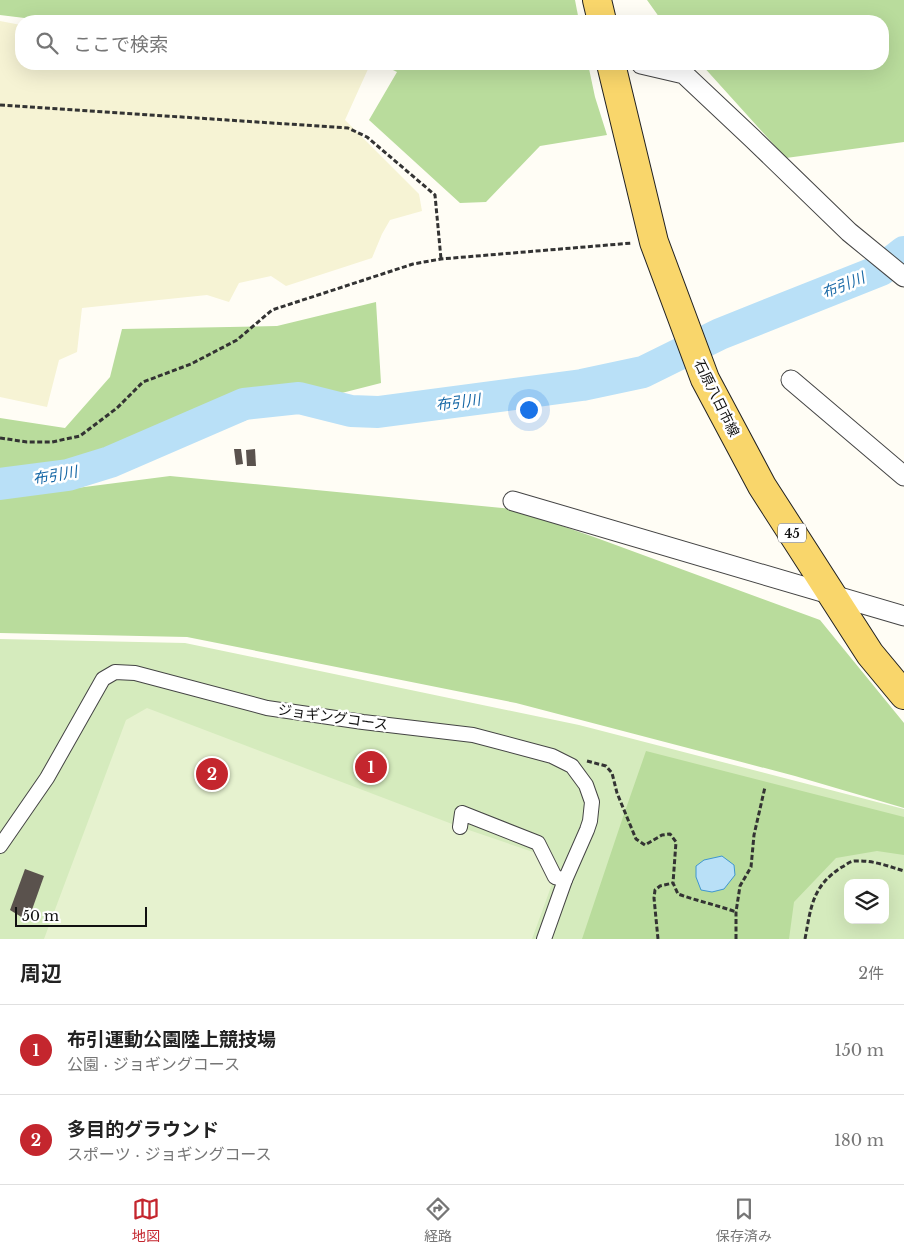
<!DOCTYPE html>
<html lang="ja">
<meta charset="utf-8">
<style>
:root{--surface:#fff;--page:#f6f6f6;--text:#222;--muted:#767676;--line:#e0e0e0;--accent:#c4262e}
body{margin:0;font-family:"Libre Baskerville","Noto Sans JP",serif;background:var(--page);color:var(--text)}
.controls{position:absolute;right:15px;bottom:15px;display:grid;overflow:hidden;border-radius:10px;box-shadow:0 5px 20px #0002}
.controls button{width:45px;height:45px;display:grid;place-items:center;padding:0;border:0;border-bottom:1px solid var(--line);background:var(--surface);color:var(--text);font:25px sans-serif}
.scale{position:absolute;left:15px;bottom:12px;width:132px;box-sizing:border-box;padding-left:5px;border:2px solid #111;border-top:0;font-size:14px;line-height:18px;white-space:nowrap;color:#111;-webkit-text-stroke:4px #fff;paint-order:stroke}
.you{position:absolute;left:528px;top:409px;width:18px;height:18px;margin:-12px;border:4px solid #fff;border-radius:50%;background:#1a73e8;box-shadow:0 0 0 8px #1a73e833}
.badge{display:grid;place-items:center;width:32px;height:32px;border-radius:50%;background:var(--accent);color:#fff;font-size:16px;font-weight:700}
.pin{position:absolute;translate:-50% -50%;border:2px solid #fff;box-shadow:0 1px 5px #0006}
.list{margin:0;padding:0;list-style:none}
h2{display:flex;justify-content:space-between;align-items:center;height:65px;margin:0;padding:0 20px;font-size:21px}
h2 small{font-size:16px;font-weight:400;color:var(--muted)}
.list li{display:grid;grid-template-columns:32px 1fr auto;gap:15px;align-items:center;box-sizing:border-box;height:90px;padding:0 20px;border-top:1px solid var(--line)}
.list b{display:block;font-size:19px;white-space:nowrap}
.list p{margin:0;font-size:16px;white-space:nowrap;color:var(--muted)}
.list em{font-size:16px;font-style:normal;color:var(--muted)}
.icon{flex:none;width:28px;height:28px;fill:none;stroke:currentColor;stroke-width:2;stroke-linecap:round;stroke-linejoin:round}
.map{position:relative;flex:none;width:904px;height:939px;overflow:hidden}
.search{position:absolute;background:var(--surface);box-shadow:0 5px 20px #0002;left:15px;right:15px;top:15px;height:55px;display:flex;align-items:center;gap:12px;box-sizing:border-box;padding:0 18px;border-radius:20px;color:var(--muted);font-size:19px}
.sheet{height:245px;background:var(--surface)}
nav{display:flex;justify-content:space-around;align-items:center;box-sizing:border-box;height:70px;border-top:1px solid var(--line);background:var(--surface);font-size:14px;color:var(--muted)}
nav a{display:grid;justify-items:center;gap:2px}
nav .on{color:var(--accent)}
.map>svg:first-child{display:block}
.farmland{fill:#f6f3d4}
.green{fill:#d5ebbd;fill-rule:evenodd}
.forest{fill:#b9dc9c}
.pitch{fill:#e6f2cf}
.water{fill:#b9e0f7;stroke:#3f96cf}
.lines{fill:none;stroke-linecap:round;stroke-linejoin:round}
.river{stroke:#b9e0f7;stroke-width:32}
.building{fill:#5a524d}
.pedestrian-casing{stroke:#444;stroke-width:16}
.minor-casing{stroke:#444;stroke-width:21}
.primary-casing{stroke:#222;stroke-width:30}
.path{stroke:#333;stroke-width:3;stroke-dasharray:5 2.5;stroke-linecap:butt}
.pedestrian{stroke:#fff;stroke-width:14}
.minor{stroke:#fff;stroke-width:19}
.primary{stroke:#f9d66b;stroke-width:28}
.labels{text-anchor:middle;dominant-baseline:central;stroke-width:5;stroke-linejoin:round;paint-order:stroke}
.shield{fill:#fff;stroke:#585858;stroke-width:1}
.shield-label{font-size:12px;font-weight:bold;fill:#111}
.street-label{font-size:14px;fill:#111;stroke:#fff}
.water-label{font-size:15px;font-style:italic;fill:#1768a6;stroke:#fff}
</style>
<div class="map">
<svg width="904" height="939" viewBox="0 0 904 939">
<rect width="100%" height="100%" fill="#fffdf5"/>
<!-- farmland -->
<path class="farmland" d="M0 21 21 25V64H311L368 69 345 120 419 194 422 211 390 220 382 234 372 258 286 286 271 276 239 283 229 302 207 295 82 308 77 352 59 360 47 407 0 397Z"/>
<!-- green -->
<path class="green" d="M0 639 185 643 579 725 904 809V939H0ZM848 883H885V920H848Z"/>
<!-- forest -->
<g class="forest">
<path d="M0 0H575L579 21H49L0 15Z"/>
<path d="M647 0H904V142L786 158 701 64H883V21H662Z"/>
<path d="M381 64H588L595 97 607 135 540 146 486 202 460 203 369 120 397 72Z"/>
<path d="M376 302 381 383 267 412 69 489 170 476 513 509 594 537 820 620 904 723V808L795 776 516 703 187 637 0 633V418L65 428 110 377 122 329 277 326Z"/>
<path d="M646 751 904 817V855L877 851 836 858 794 902 789 939H582L623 817Z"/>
</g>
<!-- pitch -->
<path class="pitch" d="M147 708 460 827 536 853 552 884 532 939H44L126 720Z"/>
<!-- water -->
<path class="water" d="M722 856 734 865 735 875 724 889 712 892 701 890 696 877V866L704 860Z"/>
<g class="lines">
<!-- river -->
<path class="river" d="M0 484 68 475 110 462 244 404 299 398 351 411 378 412 582 385 643 372 720 334 881 270 904 252"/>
</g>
<!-- building -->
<g class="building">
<path d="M234 449H241L243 464 236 465Z"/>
<path d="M255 449 256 466H247L246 450Z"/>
<path d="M25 869 44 876 28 921 10 910Z"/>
</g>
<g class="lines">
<!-- pedestrian casing -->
<g class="pedestrian-casing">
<g id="pedestrian">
<path d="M460 827 462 813 538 843 555 877 565 880"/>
<path d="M0 846 47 778 103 679 115 672 135 673 267 708 363 722 473 735 552 756 572 766 586 785 592 802 590 821 587 830 565 880 544 939"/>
</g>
</g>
<!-- minor casing -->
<g class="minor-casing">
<g id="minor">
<path d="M641 64 684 74 752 138 849 232 904 277"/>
<path d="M791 380 904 476"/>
<path d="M513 501 904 616"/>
</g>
</g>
<!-- primary casing -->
<g class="primary-casing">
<g id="primary">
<path d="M597 0 602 21"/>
<path d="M611 64 654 242 705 379 762 486 870 654 904 695"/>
</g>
</g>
<!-- path -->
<g class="path">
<path d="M0 105 348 128 367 137 435 195 441 259"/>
<path d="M0 438 27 442H52L80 436 117 408 143 382 191 364 237 340 272 310 413 264 441 259 632 243"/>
<path d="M587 761 606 766 612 773 617 793 636 839 645 845 662 835 670 834 676 842 673 883 678 894C697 901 717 905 736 912"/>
<path d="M658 939 654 898 655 890 660 886 673 883"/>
<path d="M736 939V912L740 886 751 867 754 835 765 787"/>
<path d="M805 939C811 907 812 886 842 867 846 865 850 861 855 861 872 860 888 866 904 871"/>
</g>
<!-- pedestrian -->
<use href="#pedestrian" class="pedestrian"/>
<!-- minor -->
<use href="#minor" class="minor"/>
<!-- primary -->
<use href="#primary" class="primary"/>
</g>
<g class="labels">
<!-- shield labels -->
<rect class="shield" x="778" y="523.5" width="28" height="19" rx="4"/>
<g class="shield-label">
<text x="792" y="533">45</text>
</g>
<!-- street labels -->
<g class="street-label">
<text transform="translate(717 398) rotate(64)">石原八日市線</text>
<text transform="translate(333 717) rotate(8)">ジョギングコース</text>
</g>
<!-- water labels -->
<g class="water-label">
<text transform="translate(843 285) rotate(-22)">布引川</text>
<text transform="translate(458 402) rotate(-8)">布引川</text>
<text transform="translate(55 475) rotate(-10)">布引川</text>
</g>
</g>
</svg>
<div class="controls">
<button><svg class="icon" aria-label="layers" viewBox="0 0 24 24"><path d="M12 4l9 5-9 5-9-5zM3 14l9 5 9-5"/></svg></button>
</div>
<div class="scale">50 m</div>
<div class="you"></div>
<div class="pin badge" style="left:371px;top:767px">1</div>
<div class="pin badge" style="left:212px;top:774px">2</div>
<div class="search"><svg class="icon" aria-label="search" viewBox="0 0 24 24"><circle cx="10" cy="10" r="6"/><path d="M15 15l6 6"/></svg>ここで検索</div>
</div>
<section class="sheet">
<h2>周辺<small>2件</small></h2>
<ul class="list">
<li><span class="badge">1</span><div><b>布引運動公園陸上競技場</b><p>公園 · ジョギングコース</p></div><em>150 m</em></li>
<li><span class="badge">2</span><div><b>多目的グラウンド</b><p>スポーツ · ジョギングコース</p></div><em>180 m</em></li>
</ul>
</section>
<nav>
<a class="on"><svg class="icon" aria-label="map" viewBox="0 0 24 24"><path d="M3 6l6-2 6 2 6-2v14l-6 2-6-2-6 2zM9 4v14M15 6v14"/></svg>地図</a>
<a><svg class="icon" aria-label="directions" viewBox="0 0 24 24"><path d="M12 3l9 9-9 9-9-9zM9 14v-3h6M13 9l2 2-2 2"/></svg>経路</a>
<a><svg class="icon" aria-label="saved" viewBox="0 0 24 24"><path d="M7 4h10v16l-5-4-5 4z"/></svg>保存済み</a>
</nav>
